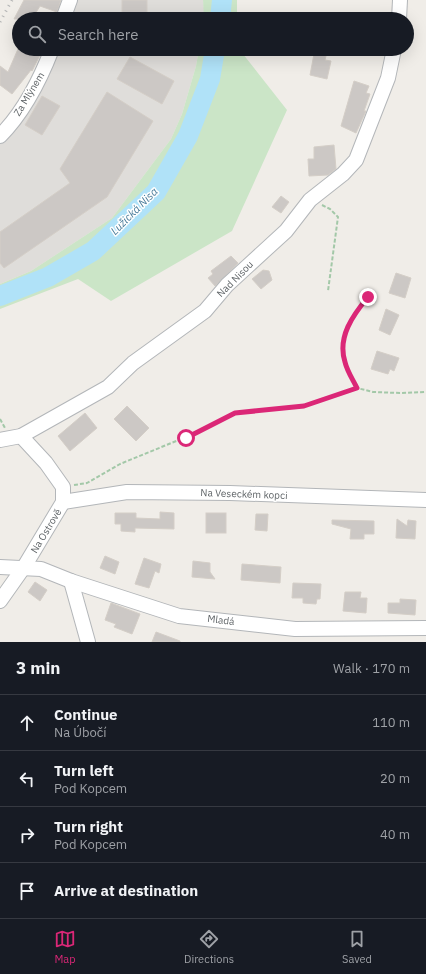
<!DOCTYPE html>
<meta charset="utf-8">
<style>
:root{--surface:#171b24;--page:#242831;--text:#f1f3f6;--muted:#9ea1a6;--line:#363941;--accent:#db2777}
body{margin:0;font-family:"IBM Plex Sans",sans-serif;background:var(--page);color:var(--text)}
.stop{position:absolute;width:12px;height:12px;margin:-9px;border:3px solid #db2777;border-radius:50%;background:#fff}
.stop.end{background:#db2777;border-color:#fff;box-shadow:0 1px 4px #0008}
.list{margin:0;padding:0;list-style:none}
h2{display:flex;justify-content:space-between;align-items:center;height:52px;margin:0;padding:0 16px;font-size:17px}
h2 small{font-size:13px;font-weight:400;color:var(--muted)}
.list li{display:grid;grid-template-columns:26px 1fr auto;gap:12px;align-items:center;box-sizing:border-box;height:56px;padding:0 16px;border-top:1px solid var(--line)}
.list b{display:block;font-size:15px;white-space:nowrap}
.list p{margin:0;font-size:13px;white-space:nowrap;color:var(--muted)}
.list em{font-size:13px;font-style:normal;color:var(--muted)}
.icon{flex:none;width:22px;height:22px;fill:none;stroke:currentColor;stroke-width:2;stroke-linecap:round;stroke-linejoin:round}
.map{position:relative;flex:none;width:426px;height:642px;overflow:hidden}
.search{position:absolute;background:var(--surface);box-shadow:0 4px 16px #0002;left:12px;right:12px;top:12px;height:44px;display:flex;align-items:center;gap:10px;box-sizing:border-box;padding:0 14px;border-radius:22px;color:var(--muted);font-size:15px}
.sheet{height:276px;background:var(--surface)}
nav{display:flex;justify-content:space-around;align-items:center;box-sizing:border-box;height:56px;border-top:1px solid var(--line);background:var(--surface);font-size:11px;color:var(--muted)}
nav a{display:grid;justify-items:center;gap:2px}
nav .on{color:var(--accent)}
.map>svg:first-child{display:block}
.industrial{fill:#dfddda}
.green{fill:#cbe5c7}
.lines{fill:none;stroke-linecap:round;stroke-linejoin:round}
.river{stroke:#b0e2f8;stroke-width:20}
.building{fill:#ccc8c5;stroke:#d4cec7}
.minor-casing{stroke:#b3b6b9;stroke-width:16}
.path{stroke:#a3c8a8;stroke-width:2;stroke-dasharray:4 2;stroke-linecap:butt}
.minor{stroke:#fff;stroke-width:14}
.rail{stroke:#b4b5b5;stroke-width:3;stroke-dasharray:1 5;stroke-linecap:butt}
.route{stroke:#db2777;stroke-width:5}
.labels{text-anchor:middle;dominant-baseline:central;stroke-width:3;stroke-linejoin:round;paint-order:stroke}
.street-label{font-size:10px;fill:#5f6467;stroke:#fff}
.water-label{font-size:11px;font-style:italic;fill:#477a99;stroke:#fff}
</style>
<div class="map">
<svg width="426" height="642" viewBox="0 0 426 642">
<rect width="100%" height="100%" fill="#f0ede8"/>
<!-- industrial -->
<g class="industrial">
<path d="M76 0H203L205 17 204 19H69Z"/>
<path d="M57 49H199L196 66 182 114 171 139 112 218 31 271 0 284V124L10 133Z"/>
</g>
<!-- green -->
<g class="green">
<path d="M203 0H237V19H204Z"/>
<path d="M199 49H239L287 110 232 231 111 301 78 279 0 309V284L31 271 112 218 171 139 182 114 196 66Z"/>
</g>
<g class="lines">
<!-- river -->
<g class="river">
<path d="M220 19 222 0"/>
<path d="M0 296 48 277 93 251 156 192 188 136 210 79 215 49"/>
</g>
</g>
<!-- building -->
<g class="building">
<path d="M24 0H61L57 12 40 6 32 19H14Z"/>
<rect x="122" y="0" width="25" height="19"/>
<path d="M18 49H43L32 71 31 70 12 94 0 85V66L8 72Z"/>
<path d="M314 54 326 56 325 60 331 61 327 79 310 75Z"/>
<path d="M130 57 174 81 162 104 117 79Z"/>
<path d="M354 81 369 86 366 93 370 94 364 111H366L356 133 341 126Z"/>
<path d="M107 92 153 121 107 197 4 268 0 263V232L70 183 60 169Z"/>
<path d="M42 96 60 106 42 135 25 125Z"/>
<path d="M334 145 336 169 328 175 309 176 308 159H314V147Z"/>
<path d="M281 196 289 202 281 213 272 207Z"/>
<path d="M231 256 238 263 215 286 208 278 213 274 211 271Z"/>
<path d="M263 270 269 271 272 280 261 289 252 279Z"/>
<path d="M396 273 411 278 405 298 389 293Z"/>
<path d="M386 309 399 315 390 335 379 330Z"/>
<path d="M377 351 399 358 394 371 390 369 388 374 371 369Z"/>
<path d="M127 406 149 428 136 441 114 419Z"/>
<path d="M85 413 97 428 70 451 58 436Z"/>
<path d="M160 512 174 513V529L135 528V532L121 531V524H115V513H136V518L160 519Z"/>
<rect x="206" y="513" width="20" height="20"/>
<path d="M256 514H268L267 531 255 530Z"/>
<path d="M397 519 407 526 408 520 416 521 415 539 396 538Z"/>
<path d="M332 520 374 521V534H364V539H350L351 529 332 524Z"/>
<path d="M105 556 119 562 115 574 100 568Z"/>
<path d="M144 558 161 564 159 573 155 571 149 588 135 584Z"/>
<path d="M193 561 210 563V572L215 579 192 577Z"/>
<path d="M242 564 281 567 280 583 241 580Z"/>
<path d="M35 582 47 590 40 601 28 592Z"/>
<path d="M293 583 321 584 320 599H317L316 604 303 603V598H292Z"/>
<path d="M345 592H361L360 598H367L366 613 343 611Z"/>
<path d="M400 599 416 600 415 615 388 613V603H400Z"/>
<path d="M111 603 140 614 132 634 114 627 116 624 105 620Z"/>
<path d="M156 632 180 641V642H152Z"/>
</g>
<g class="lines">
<!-- minor casing -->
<g class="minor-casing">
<g id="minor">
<path d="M63 19 70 0"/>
<path d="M399 19 400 0"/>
<path d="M0 136C24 112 40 80 52 49"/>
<path d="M0 440 21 436 108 387 133 363 205 311 227 285 286 231 310 200 343 174 356 160 388 78 394 49"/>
<path d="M63 502 127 492 230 493 426 500"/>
<path d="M0 567 41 569 71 581 179 616 295 629 426 628"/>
<path d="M71 581 88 642"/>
<path d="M0 601 24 567 63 502V487L46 463 21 436"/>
</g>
</g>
<!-- path -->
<g class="path">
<path d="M322 205 330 209 338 217 328 291"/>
<path d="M357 388C353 380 347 371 345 362 337 337 353 315 368 297"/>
<path d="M0 419 5 428"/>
<path d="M74 485 87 483 120 464 186 437 235 413 304 406 357 388 373 392 400 393 426 392"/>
</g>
<!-- minor -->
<use href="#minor" class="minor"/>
<!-- rail -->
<path class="rail" d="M0 22 12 0"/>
</g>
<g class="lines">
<!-- route -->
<path class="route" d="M186 438 235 413 304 406 357 388C353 380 347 371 345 362 337 337 353 315 368 297"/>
</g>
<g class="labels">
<!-- street labels -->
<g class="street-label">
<text transform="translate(29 94) rotate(-59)">Za Mlýnem</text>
<text transform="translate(235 279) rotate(-45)">Nad Nisou</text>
<text transform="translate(244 494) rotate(2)">Na Veseckém kopci</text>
<text transform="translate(46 531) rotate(-59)">Na Ostrově</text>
<text transform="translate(221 620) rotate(7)">Mladá</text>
</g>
<!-- water labels -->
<g class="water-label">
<text transform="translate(134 211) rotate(-45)">Lužická Nisa</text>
</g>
</g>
</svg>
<div class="stop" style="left:186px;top:438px"></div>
<div class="stop end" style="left:368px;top:297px"></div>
<div class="search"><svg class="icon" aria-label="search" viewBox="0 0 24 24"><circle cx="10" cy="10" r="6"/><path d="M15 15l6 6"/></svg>Search here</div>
</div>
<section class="sheet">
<h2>3 min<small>Walk · 170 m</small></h2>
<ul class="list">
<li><svg class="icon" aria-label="ahead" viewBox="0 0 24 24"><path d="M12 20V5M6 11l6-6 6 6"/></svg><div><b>Continue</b><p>Na Úbočí</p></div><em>110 m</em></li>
<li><svg class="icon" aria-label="left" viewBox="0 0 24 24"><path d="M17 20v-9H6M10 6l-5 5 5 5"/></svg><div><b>Turn left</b><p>Pod Kopcem</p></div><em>20 m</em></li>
<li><svg class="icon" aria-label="right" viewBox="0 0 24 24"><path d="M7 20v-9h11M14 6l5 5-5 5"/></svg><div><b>Turn right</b><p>Pod Kopcem</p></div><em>40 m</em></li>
<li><svg class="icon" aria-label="arrive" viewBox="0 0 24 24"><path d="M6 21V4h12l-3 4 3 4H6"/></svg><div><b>Arrive at destination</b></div></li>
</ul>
</section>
<nav>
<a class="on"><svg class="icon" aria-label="map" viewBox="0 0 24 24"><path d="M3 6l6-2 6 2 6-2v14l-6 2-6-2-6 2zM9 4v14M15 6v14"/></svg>Map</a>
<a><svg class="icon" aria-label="directions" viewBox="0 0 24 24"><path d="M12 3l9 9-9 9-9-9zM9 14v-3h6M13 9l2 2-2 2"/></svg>Directions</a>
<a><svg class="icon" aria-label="saved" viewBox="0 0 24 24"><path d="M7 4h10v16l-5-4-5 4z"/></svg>Saved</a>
</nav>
